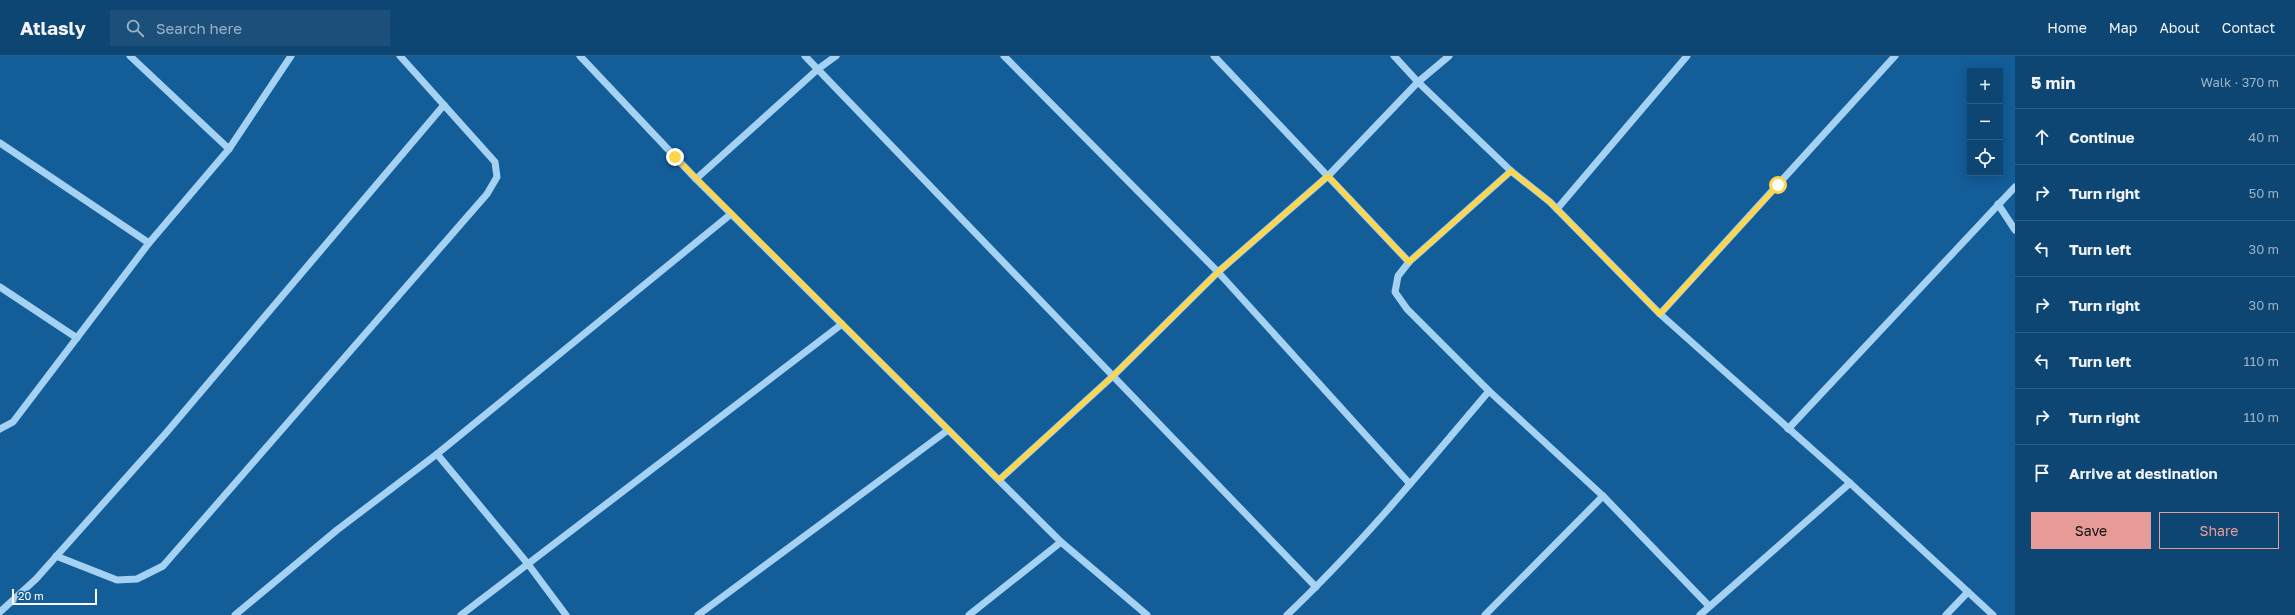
<!DOCTYPE html>
<meta charset="utf-8">
<style>
:root{--surface:#0e4673;--page:#1c507b;--text:#f1f3f6;--muted:#9bb1c4;--line:#2e5e85;--accent:#e69b98}
body{margin:0;font-family:"Golos Text",sans-serif;background:var(--page);color:var(--text)}
.controls{position:absolute;right:12px;top:12px;display:grid;overflow:hidden;border-radius:0px;box-shadow:0 2px 10px #0003}
.controls button{width:36px;height:36px;display:grid;place-items:center;padding:0;border:0;border-bottom:1px solid var(--line);background:var(--surface);color:var(--text);font:20px sans-serif}
.scale{position:absolute;left:12px;bottom:10px;width:85px;box-sizing:border-box;padding-left:4px;border:2px solid #fff;border-top:0;font-size:11px;line-height:14px;white-space:nowrap;color:#fff;-webkit-text-stroke:3px #135d99;paint-order:stroke}
.stop{position:absolute;width:12px;height:12px;margin:-9px;border:3px solid #ffd54a;border-radius:50%;background:#fff}
.stop.end{background:#ffd54a;border-color:#fff;box-shadow:0 1px 4px #0008}
.list{margin:0;padding:0;list-style:none}
h2{display:flex;justify-content:space-between;align-items:center;height:52px;margin:0;padding:0 16px;font-size:17px}
h2 small{font-size:13px;font-weight:400;color:var(--muted)}
.list li{display:grid;grid-template-columns:26px 1fr auto;gap:12px;align-items:center;box-sizing:border-box;height:56px;padding:0 16px;border-top:1px solid var(--line)}
.list b{display:block;font-size:15px;white-space:nowrap}
.list em{font-size:13px;font-style:normal;color:var(--muted)}
.actions{display:flex;gap:8px;padding:12px 16px}
.actions a{flex:1;padding:9px 0;border:1px solid var(--accent);border-radius:0px;text-align:center;font-size:14px;color:var(--accent)}
.actions .main{background:var(--accent);color:#111}
.icon{flex:none;width:22px;height:22px;fill:none;stroke:currentColor;stroke-width:2;stroke-linecap:round;stroke-linejoin:round}
.map{position:relative;flex:none;width:2015px;height:559px;overflow:hidden}
header{display:flex;align-items:center;gap:24px;box-sizing:border-box;height:56px;padding:0 20px;background:var(--surface);border-bottom:1px solid var(--line)}
header strong{font-size:19px}
nav{display:flex;gap:22px;margin-inline-start:auto;font-size:14px}
.search{width:280px;height:36px;background:var(--page);display:flex;align-items:center;gap:10px;box-sizing:border-box;padding:0 14px;border-radius:0px;color:var(--muted);font-size:15px}
main{display:flex}
aside{flex:1;background:var(--surface)}
.map>svg:first-child{display:block}
.lines{fill:none;stroke-linecap:round;stroke-linejoin:round}
.minor{stroke:#a5d2f3;stroke-width:7}
.route{stroke:#ffd54a;stroke-width:5}
</style>
<header>
<strong>Atlasly</strong>
<div class="search"><svg class="icon" aria-label="search" viewBox="0 0 24 24"><circle cx="10" cy="10" r="6"/><path d="M15 15l6 6"/></svg>Search here</div>
<nav><a>Home</a><a>Map</a><a>About</a><a>Contact</a></nav>
</header>
<main>
<div class="map">
<svg width="2015" height="559" viewBox="0 0 2015 559">
<rect width="100%" height="100%" fill="#135d99"/>
<g class="lines">
<!-- minor -->
<g class="minor">
<path d="M130 0 229 93"/>
<path d="M580 0 696 123 1061 486 1147 559"/>
<path d="M805 0 1316 531"/>
<path d="M1004 0 1218 216 1410 428"/>
<path d="M1214 0 1409 206"/>
<path d="M1394 0 1418 26 1511 115 1550 146 1660 258 1850 427 1993 559"/>
<path d="M0 87 149 187"/>
<path d="M1511 115 1409 206 1398 220 1395 236 1407 253 1489 335 1603 440 1709 550"/>
<path d="M696 123 818 13 836 0"/>
<path d="M1998 148 2015 174"/>
<path d="M1557 153 1687 0"/>
<path d="M0 231 77 282"/>
<path d="M1660 258 1895 0"/>
<path d="M0 373 13 366 149 187 229 93 291 0"/>
<path d="M1788 373 2015 131"/>
<path d="M437 398 528 508 566 559"/>
<path d="M999 424 1113 320 1218 216 1328 120 1418 26 1449 0"/>
<path d="M56 500 117 524 137 523 163 510 487 138 497 121 495 106 400 0"/>
<path d="M0 556 36 523 166 377 444 49"/>
<path d="M235 559 337 474 437 398 731 158"/>
<path d="M461 559 842 268"/>
<path d="M698 559 948 374"/>
<path d="M969 559 1061 486"/>
<path d="M1287 559C1360 490 1424 412 1489 335"/>
<path d="M1485 559 1603 440"/>
<path d="M1700 559 1850 427"/>
<path d="M1946 559 1968 536"/>
</g>
</g>
<g class="lines">
<!-- route -->
<path class="route" d="M675 101 999 424 1113 320 1218 216 1328 120 1409 206 1511 115 1550 146 1660 258 1778 129"/>
</g>
</svg>
<div class="controls">
<button>+</button>
<button>−</button>
<button><svg class="icon" aria-label="locate" viewBox="0 0 24 24"><circle cx="12" cy="12" r="6"/><path d="M12 2v4M12 18v4M2 12h4M18 12h4"/></svg></button>
</div>
<div class="scale">20 m</div>
<div class="stop" style="left:1778px;top:129px"></div>
<div class="stop end" style="left:675px;top:101px"></div>
</div>
<aside>
<h2>5 min<small>Walk · 370 m</small></h2>
<ul class="list">
<li><svg class="icon" aria-label="ahead" viewBox="0 0 24 24"><path d="M12 20V5M6 11l6-6 6 6"/></svg><div><b>Continue</b></div><em>40 m</em></li>
<li><svg class="icon" aria-label="right" viewBox="0 0 24 24"><path d="M7 20v-9h11M14 6l5 5-5 5"/></svg><div><b>Turn right</b></div><em>50 m</em></li>
<li><svg class="icon" aria-label="left" viewBox="0 0 24 24"><path d="M17 20v-9H6M10 6l-5 5 5 5"/></svg><div><b>Turn left</b></div><em>30 m</em></li>
<li><svg class="icon" aria-label="right" viewBox="0 0 24 24"><path d="M7 20v-9h11M14 6l5 5-5 5"/></svg><div><b>Turn right</b></div><em>30 m</em></li>
<li><svg class="icon" aria-label="left" viewBox="0 0 24 24"><path d="M17 20v-9H6M10 6l-5 5 5 5"/></svg><div><b>Turn left</b></div><em>110 m</em></li>
<li><svg class="icon" aria-label="right" viewBox="0 0 24 24"><path d="M7 20v-9h11M14 6l5 5-5 5"/></svg><div><b>Turn right</b></div><em>110 m</em></li>
<li><svg class="icon" aria-label="arrive" viewBox="0 0 24 24"><path d="M6 21V4h12l-3 4 3 4H6"/></svg><div><b>Arrive at destination</b></div></li>
</ul>
<div class="actions"><a class="main">Save</a><a>Share</a></div>
</aside>
</main>
